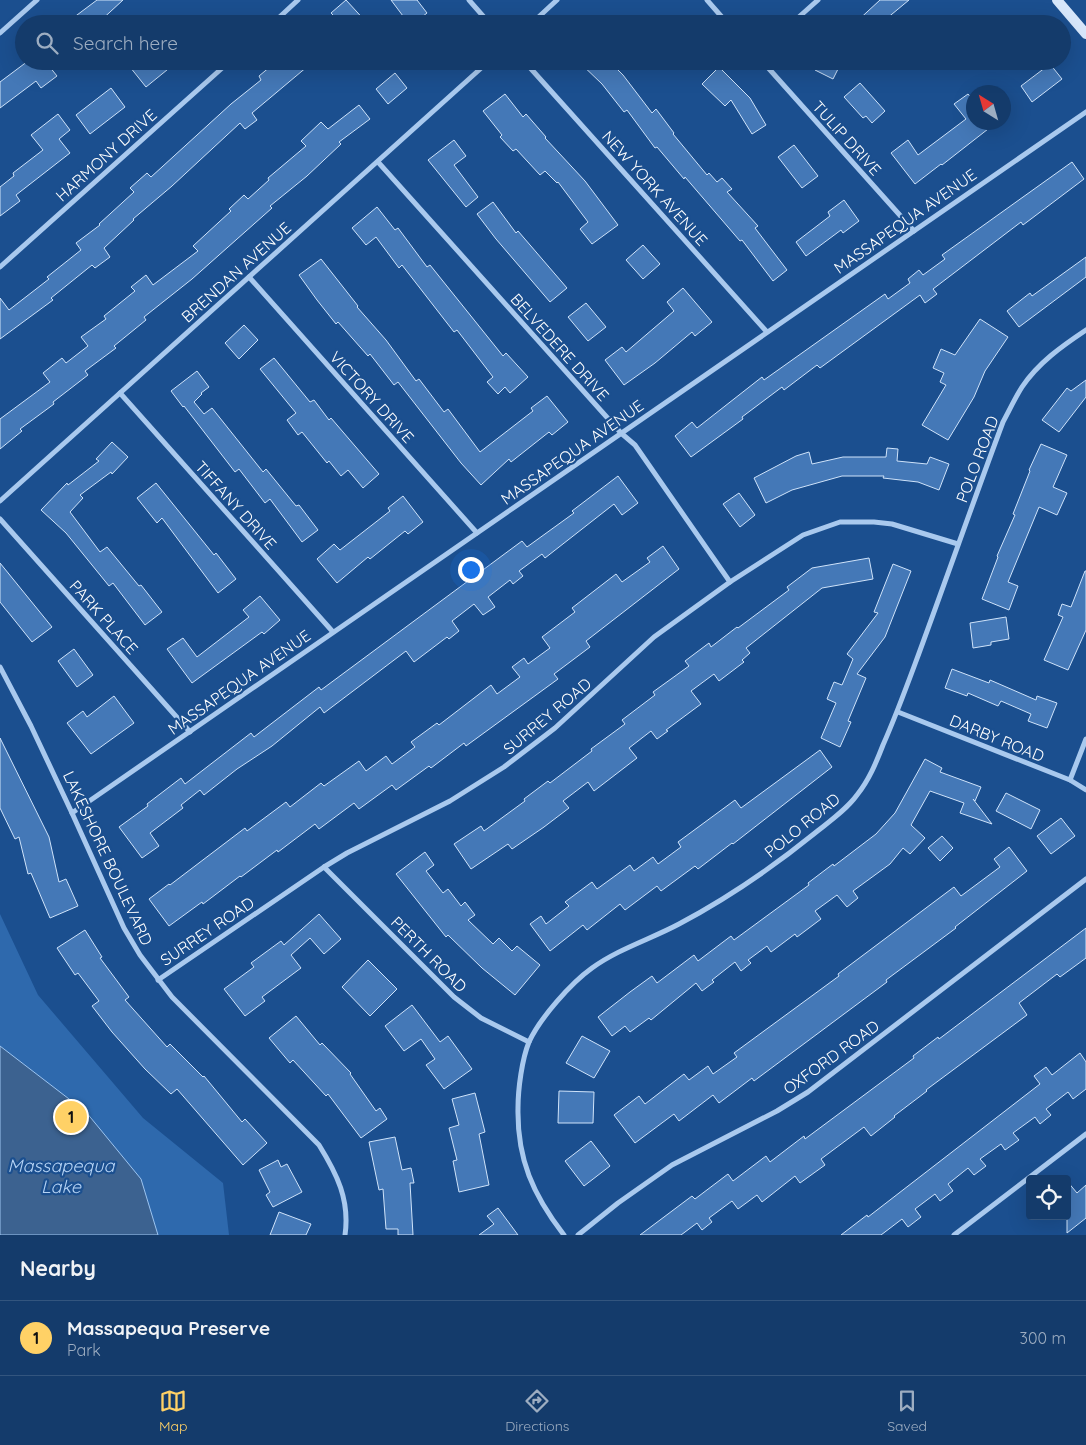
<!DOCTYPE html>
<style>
:root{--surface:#143b6b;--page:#1d4271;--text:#f1f3f6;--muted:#9dadc1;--line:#33557e;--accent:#ffd166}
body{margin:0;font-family:Quicksand,sans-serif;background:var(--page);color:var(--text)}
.controls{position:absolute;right:15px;bottom:15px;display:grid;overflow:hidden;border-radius:5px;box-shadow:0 5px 20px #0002}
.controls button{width:45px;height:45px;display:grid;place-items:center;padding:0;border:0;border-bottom:1px solid var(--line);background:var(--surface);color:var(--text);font:25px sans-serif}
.compass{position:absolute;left:966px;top:85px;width:45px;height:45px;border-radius:50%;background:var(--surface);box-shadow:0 5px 20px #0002;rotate:323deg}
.you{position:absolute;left:470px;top:569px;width:18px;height:18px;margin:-12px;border:4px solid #fff;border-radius:50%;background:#1a73e8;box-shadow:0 0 0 8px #1a73e833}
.badge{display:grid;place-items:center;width:32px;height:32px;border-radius:50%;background:var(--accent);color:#111;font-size:16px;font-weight:700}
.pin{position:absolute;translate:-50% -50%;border:2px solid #fff;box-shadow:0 1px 5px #0006}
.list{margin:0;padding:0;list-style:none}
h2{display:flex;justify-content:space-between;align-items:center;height:65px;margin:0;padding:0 20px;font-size:21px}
h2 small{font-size:16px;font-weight:400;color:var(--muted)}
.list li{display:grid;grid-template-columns:32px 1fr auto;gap:15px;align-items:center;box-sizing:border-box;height:75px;padding:0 20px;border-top:1px solid var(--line)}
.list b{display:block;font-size:19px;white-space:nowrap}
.list p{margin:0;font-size:16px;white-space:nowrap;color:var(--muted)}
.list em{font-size:16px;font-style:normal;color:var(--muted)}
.icon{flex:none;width:28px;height:28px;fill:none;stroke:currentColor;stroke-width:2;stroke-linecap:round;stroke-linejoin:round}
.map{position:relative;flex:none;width:1086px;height:1235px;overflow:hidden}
.search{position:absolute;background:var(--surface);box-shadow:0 5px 20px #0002;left:15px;right:15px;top:15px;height:55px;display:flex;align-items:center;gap:12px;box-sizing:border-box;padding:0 18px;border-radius:28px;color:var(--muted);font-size:19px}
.sheet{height:140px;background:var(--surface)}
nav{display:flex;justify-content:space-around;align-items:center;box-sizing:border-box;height:70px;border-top:1px solid var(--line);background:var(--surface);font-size:14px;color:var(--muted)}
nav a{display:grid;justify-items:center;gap:2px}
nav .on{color:var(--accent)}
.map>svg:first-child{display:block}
.green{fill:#2e69ad}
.water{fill:#3c6290;stroke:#9cc4f0}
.building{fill:#4478b7;stroke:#cfe3fa}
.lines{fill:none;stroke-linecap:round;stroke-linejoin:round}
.street{stroke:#a9c9ee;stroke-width:5}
.secondary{stroke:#d6e6fa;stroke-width:10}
.labels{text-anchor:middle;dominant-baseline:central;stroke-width:4.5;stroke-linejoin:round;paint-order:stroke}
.street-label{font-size:16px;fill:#fff;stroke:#1b4f8f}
.water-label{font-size:18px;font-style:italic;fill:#b5d3f5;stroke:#1b4f8f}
</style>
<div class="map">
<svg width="1086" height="1235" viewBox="0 0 1086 1235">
<rect width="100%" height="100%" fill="#1b4f8f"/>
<!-- green -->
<path class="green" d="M0 914 38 995 143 1118 223 1183 229 1235H0Z"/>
<!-- water -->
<path class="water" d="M0 1046 86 1112 141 1179 158 1235H0Z"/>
<!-- building -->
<g class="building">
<path d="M97 0H123L97 24H65Z"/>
<path d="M346 0 368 24H323L333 15 331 13Z"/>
<path d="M391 0H417L427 13 413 24H409Z"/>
<path d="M880 0H909L880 24H854Z"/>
<path d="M28 61H45L57 76 41 88 36 81 0 108V82Z"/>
<path d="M138 61H178L146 87 130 67Z"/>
<path d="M277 61H314L252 113 257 120 245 129 240 123 172 186 133 219 134 220 104 248 110 257 95 268 92 265 51 298 53 300 0 339V298L9 310 49 279 47 277 81 250 76 243 100 225 99 224 134 192 130 188 147 173 151 177 231 104 261 80 259 76Z"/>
<path d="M578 61H609L623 75 652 113 656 109 674 133 673 134 707 175 709 173 717 182 722 178 732 189 727 192 758 226 755 228 787 270 773 281 742 240 740 241 685 177 684 179 657 147 655 148 627 110 624 112 602 84Z"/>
<path d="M819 61H842L833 79 815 70Z"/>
<path d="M1050 64 1062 79 1032 102 1021 86Z"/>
<path d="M719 67 750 98 766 125 752 134 731 100 725 106 702 84Z"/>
<path d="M395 73 407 88 388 104 376 89Z"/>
<path d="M860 83 885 111 872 123 866 116 863 118 844 97Z"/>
<path d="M111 88 125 107 90 134 76 115Z"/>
<path d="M505 94 523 117 526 114 546 137 545 138 585 181 618 225 592 244 580 229 588 222 558 182 557 183 545 171 540 175 516 149 513 151 500 137 502 135 483 111Z"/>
<path d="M968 94 974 101V122H997L942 165 941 164 915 184 891 153 908 140 918 155 966 119 954 104Z"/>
<path d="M359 105 370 119 339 142 341 144 307 176 270 206 272 208 192 279 144 317 146 320 114 346 116 348 85 371 88 375 53 402 54 404 20 429 22 431 0 449V419L50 382 43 373 62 358 66 363 88 346 81 337 106 319 104 316 135 291 131 287 146 275 153 285 198 251 193 246 231 211 229 209 244 195 248 199 269 180 268 178 306 146 301 141 321 122 328 129Z"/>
<path d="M58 114 70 130 59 139 70 153 16 195 20 201 0 216V187L14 176 13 173 43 150 31 135Z"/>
<path d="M454 140 466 156 454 165 478 197 466 207 428 160Z"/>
<path d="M794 145 818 176 802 188 778 157Z"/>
<path d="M1072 162 1084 179 1023 225 1021 222 933 289 937 294 925 303 920 295 820 368 817 365 784 390 782 387 742 417 743 419 691 457 675 436 692 422 697 428 762 377 764 380 885 294 888 299 910 283 908 279 919 270 923 275 945 259 942 255Z"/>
<path d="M844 200 859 221 843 233 841 230 806 256 796 242 830 216 828 212Z"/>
<path d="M493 202 516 233 518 231 567 288 550 302 496 239 477 214Z"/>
<path d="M377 207 395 230 398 228 427 267 430 265 503 356 506 353 528 377 510 393 505 387 498 394 487 382 493 377 457 330 454 332 402 265 399 268 376 237 366 245 352 228Z"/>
<path d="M643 245 660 264 643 279 626 260Z"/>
<path d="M1086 257V277L1019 327 1007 311 1030 293 1032 296Z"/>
<path d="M321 259 358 306 357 307 386 340 416 381 419 379 444 412 448 409 480 452 533 411 531 408 547 396 568 422 552 435 549 432 511 462 509 459 481 485 461 463 398 382 394 385 370 354 368 356 338 322 336 324 317 300 299 275Z"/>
<path d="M683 288 712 322 695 336 692 332 655 363 624 385 605 360 622 347 626 352 674 311 667 302Z"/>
<path d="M586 303 606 327 588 341 568 317Z"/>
<path d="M980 319 1008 337 985 371 974 397 948 440 922 425 946 385 940 382 944 373 933 368 941 349 955 355Z"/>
<path d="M244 325 258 340 239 359 225 343Z"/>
<path d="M274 358 310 402 314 400 329 420 331 418 379 474 363 488 348 470 341 476 329 461 327 463 302 432 298 435 287 420 296 413 260 369Z"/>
<path d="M197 371 209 387 201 393 202 394 194 402 204 414 212 408 263 472 266 469 296 506 299 505 318 530 302 542 270 499 265 503 239 469 235 472 184 406 183 407 171 391Z"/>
<path d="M1086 380V397L1059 432 1042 420 1067 388 1071 391Z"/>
<path d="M112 442 128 457 112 474 111 472 80 495 83 498 70 512 100 552 107 547 139 586 141 585 162 612 145 625 113 583 109 586 66 533 41 510 67 483 68 485 99 461 96 459Z"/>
<path d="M1041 444 1067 455 1053 487 1067 493 1057 515 1039 507 1008 582 1018 586 1009 610 982 599 998 557 997 556 1015 515 1013 514 1030 471 1029 470Z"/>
<path d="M887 448 898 449 897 461 927 464 930 457 949 464 939 490 918 482 883 478 884 476H842L792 490 766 503 754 478 796 456 809 452 812 464 843 457H886Z"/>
<path d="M618 476 638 503 622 515 614 504 545 558 542 554 519 571 523 576 513 584 510 580 488 597 495 607 483 615 474 604 452 621 459 631 449 639 447 637 414 662 406 651 324 713 320 707 272 746 237 769 204 795 200 790 181 805 183 808 150 833 159 846 142 858 119 827 148 806 147 804 181 778 185 784 251 733 254 737 319 687 321 690 522 541 527 547 574 513 572 511Z"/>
<path d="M156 483 214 555 216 553 236 579 218 593 162 518 157 523 137 498Z"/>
<path d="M739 493 755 515 740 527 723 504Z"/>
<path d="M403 496 423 522 408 534 405 531 370 559 368 557 337 583 317 559 334 544 340 550 390 511 388 508Z"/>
<path d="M663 546 679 569 586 641 590 647 554 674 558 679 466 746 464 743 431 768 429 766 396 790 392 785 359 809 354 803 319 829 315 824 278 852 277 850 241 877 240 876 203 904 202 902 169 926 149 899 169 884 170 885 245 828 247 831 286 802 290 807 321 783 324 786 359 761 366 771 386 756 392 764 415 747 411 742 437 723 439 725 491 685 497 694 520 677 512 667 524 658 528 664 550 648 542 637 575 612 572 608 616 574 622 582 650 562 647 558Z"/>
<path d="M869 558 873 579 822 588 746 648 750 653 742 660 744 662 719 681 714 674 691 691 701 704 666 730 668 731 657 739 651 731 629 748 637 758 594 791 588 782 563 801 569 808 544 827 512 849 508 844 471 869 454 844 481 826 484 831 525 801 524 799 548 781 550 783 592 751 591 749 625 724 622 720 655 695 653 692 689 666 685 661 709 643 711 647 737 627 738 628 789 590 787 587 812 568Z"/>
<path d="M0 563 52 627 32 642 0 602Z"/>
<path d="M893 564 911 571 885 637 857 674 866 678 848 721 851 722 840 747 821 738 836 703 827 699 834 682 842 685 853 659 847 654 878 613 874 612Z"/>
<path d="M1085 571H1086V630L1068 670 1044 660 1063 617 1058 615 1062 604 1071 607Z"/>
<path d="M260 596 280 620 264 634 262 632 192 683 167 649 183 638 197 657 249 617 243 610Z"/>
<path d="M1006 617 1009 639 991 642V645L973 648 970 623Z"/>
<path d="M74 649 93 675 77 687 58 661Z"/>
<path d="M952 669 989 683 990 680 1036 700 1037 696 1057 703 1047 728 1028 721 1031 714 1001 701 998 706 968 693 967 696 945 688Z"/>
<path d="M114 696 134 723 91 754 67 723 83 711 87 717Z"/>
<path d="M0 738 49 837 59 882 66 879 78 906 50 918 31 873 28 874 19 837 15 839 0 808Z"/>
<path d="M820 750 832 767 733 844 732 843 698 869 695 866 661 891 657 886 625 910 620 904 587 930 583 925 550 951 530 924 541 916 546 924 569 906 565 902 592 882 597 889 630 865 634 871 653 857 658 864 681 847 678 842 735 800 741 808Z"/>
<path d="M925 759 942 768 940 772 981 787 975 801 973 799 992 824 960 813 964 803 930 791 911 825 925 838 910 854 903 848 890 864 853 891 858 898 847 907 837 895 815 911 821 919 797 937 795 934 771 952 767 946 748 960 751 963 741 971 735 962 712 980 714 982 702 991 696 983 651 1020 649 1018 630 1032 625 1026 612 1036 598 1017 630 992 652 976 657 983 694 955 698 961 731 936 734 940 809 885 808 883 833 864 834 866 876 834 895 813Z"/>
<path d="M1006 793 1040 810 1031 829 996 811Z"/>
<path d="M1061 818 1075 836 1051 854 1037 836Z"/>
<path d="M942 836 953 848 940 861 928 848Z"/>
<path d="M1009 847 1027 871 955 927 956 928 886 980 887 982 754 1081 752 1078 719 1103 713 1095 679 1121 674 1114 635 1143 614 1115 639 1096 645 1104 684 1074 689 1080 708 1066 713 1074 737 1057 734 1053 839 976 838 974 954 887 961 896 1000 867 994 859Z"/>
<path d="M425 852 434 865 426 871 443 893 448 889 461 906 465 902 475 915 468 920 493 944 499 938 512 951 517 946 540 965 515 995 482 968 448 935 446 937 396 874Z"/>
<path d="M319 914 341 939 324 954 310 938 291 955 301 968 262 997 265 1001 245 1016 224 989 254 967 251 963 281 941 284 945Z"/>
<path d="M1086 928V958L1060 977 1057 974 1019 1003 1027 1015 926 1090 927 1091 894 1116 895 1117 871 1136 864 1127 821 1159 825 1165 800 1183 795 1176 762 1202 757 1195 738 1209 732 1201 709 1218 712 1222 702 1230 697 1223 681 1235H640L692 1196 695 1199 728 1174 733 1181 766 1156 770 1162 804 1136 805 1139 914 1058 913 1056 938 1037 939 1039Z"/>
<path d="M85 930 102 957 100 958 129 997 125 1000 167 1047 170 1044 203 1077 204 1076 242 1122 245 1119 267 1143 243 1165 177 1089 171 1094 145 1069 112 1032 92 1006 99 1001 78 973 75 975 57 948Z"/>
<path d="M368 960 397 989 370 1016 342 987Z"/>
<path d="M412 1005 440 1042 448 1036 472 1069 444 1089 426 1065 435 1059 421 1039 404 1051 385 1026Z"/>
<path d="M296 1016 320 1045 322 1043 351 1073 350 1074 376 1111 380 1108 387 1119 361 1138 328 1094 326 1096 293 1060 290 1063 269 1038Z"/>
<path d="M582 1036 610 1051 594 1078 566 1063Z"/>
<path d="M1080 1053 1086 1062V1089L1073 1099 1068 1092 1046 1109 1051 1115 1040 1124 1035 1117 1013 1133 1019 1140 1005 1150 1001 1144 980 1159 986 1166 974 1175 968 1168 948 1184 953 1191 940 1201 935 1194 915 1209 921 1217 908 1227 902 1219 881 1235H841L867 1215 868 1217 1040 1084 1034 1076 1046 1067 1052 1075Z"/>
<path d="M559 1091 594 1092 593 1123H558Z"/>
<path d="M475 1093 485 1132 479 1134 489 1185 459 1192 453 1161 457 1160 449 1128 459 1125 452 1099Z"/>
<path d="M395 1137 402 1170 411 1168 414 1183H410L413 1235H398V1229H386L383 1189 379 1190 369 1142Z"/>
<path d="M591 1141 610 1166 584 1186 565 1161Z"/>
<path d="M278 1160 281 1167 287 1164 302 1192 273 1207 266 1195 270 1192 259 1170Z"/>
<path d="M1067 1181 1077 1193 1086 1185V1218L1067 1233Z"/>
<path d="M498 1208 518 1235H479L494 1224 487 1216Z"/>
<path d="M279 1212 311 1224 306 1235H270Z"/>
</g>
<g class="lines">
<!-- street -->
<g class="street">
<path d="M469 0 490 24"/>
<path d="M707 0 728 24"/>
<path d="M272 24 298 0"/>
<path d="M531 24 557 0"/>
<path d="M791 24 818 0"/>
<path d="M0 33 37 0"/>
<path d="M524 61 767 332"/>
<path d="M762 61 914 231"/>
<path d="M378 162 621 433 635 445 730 582"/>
<path d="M0 267 230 61"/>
<path d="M249 277 477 533"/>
<path d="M120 393 333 632"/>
<path d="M0 501 489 61"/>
<path d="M0 519 190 732"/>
<path d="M0 667 31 726 72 813 124 928 140 955 172 997 319 1145C337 1174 350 1200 345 1235"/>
<path d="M898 712 1070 780 1086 790"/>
<path d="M1070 780 1086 739"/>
<path d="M72 813 1086 112"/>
<path d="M324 867 454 997 481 1018 529 1042"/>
<path d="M158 980 324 867 347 853 450 801 504 767 555 728 654 637 730 582 803 535 840 522H874L892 524 958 544"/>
<path d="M564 1235C533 1195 517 1159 518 1108 518 1089 522 1059 529 1042 540 1018 571 983 592 968 618 949 651 939 679 924 728 898 773 867 815 833 830 821 846 810 857 795 869 780 876 763 883 745 895 718 905 691 915 664 945 583 973 502 1003 422 1009 411 1015 398 1022 387 1038 363 1062 346 1086 330"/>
<path d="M578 1235 618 1203 672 1165 777 1111 808 1092 1086 879"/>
<path d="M954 1235 1086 1134"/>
</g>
<!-- secondary -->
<path class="secondary" d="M1057 0 1086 34"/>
</g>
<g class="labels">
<!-- street labels -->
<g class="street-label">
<text transform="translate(847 138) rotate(48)">TULIP DRIVE</text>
<text transform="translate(106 155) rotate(-42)">HARMONY DRIVE</text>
<text transform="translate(655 188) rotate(48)">NEW YORK AVENUE</text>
<text transform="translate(905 221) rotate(-35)">MASSAPEQUA AVENUE</text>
<text transform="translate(236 272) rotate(-42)">BRENDAN AVENUE</text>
<text transform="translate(560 347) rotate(48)">BELVEDERE DRIVE</text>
<text transform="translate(372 397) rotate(48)">VICTORY DRIVE</text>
<text transform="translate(572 452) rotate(-35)">MASSAPEQUA AVENUE</text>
<text transform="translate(977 459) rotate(-69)">POLO ROAD</text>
<text transform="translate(236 505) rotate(48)">TIFFANY DRIVE</text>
<text transform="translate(104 617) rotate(48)">PARK PLACE</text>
<text transform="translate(239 682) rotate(-35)">MASSAPEQUA AVENUE</text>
<text transform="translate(547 716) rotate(-40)">SURREY ROAD</text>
<text transform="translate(997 738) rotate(22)">DARBY ROAD</text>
<text transform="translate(802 825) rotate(-39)">POLO ROAD</text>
<text transform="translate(108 858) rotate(65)">LAKESHORE BOULEVARD</text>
<text transform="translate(207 931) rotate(-34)">SURREY ROAD</text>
<text transform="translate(429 954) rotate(45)">PERTH ROAD</text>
<text transform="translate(831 1057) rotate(-36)">OXFORD ROAD</text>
</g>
<!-- water labels -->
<g class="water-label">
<text x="61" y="1165">Massapequa<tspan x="61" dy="21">Lake</tspan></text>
</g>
</g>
</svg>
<div class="controls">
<button><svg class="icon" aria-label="locate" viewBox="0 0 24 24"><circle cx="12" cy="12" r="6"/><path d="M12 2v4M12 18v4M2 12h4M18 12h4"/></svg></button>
</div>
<svg class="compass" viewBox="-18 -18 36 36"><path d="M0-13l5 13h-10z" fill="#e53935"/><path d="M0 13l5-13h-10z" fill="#9dadc1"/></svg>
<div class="you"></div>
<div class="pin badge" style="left:71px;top:1117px">1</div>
<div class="search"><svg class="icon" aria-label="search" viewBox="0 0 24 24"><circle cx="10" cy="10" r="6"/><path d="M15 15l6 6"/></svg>Search here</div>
</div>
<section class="sheet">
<h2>Nearby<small></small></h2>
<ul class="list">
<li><span class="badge">1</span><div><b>Massapequa Preserve</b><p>Park</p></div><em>300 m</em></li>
</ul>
</section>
<nav>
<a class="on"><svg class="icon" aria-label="map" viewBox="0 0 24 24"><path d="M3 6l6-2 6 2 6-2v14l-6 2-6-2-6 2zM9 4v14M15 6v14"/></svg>Map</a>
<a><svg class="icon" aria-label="directions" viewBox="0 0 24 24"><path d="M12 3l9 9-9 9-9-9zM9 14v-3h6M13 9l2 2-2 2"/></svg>Directions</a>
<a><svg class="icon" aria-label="saved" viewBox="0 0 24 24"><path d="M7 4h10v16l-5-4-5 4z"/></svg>Saved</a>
</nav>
